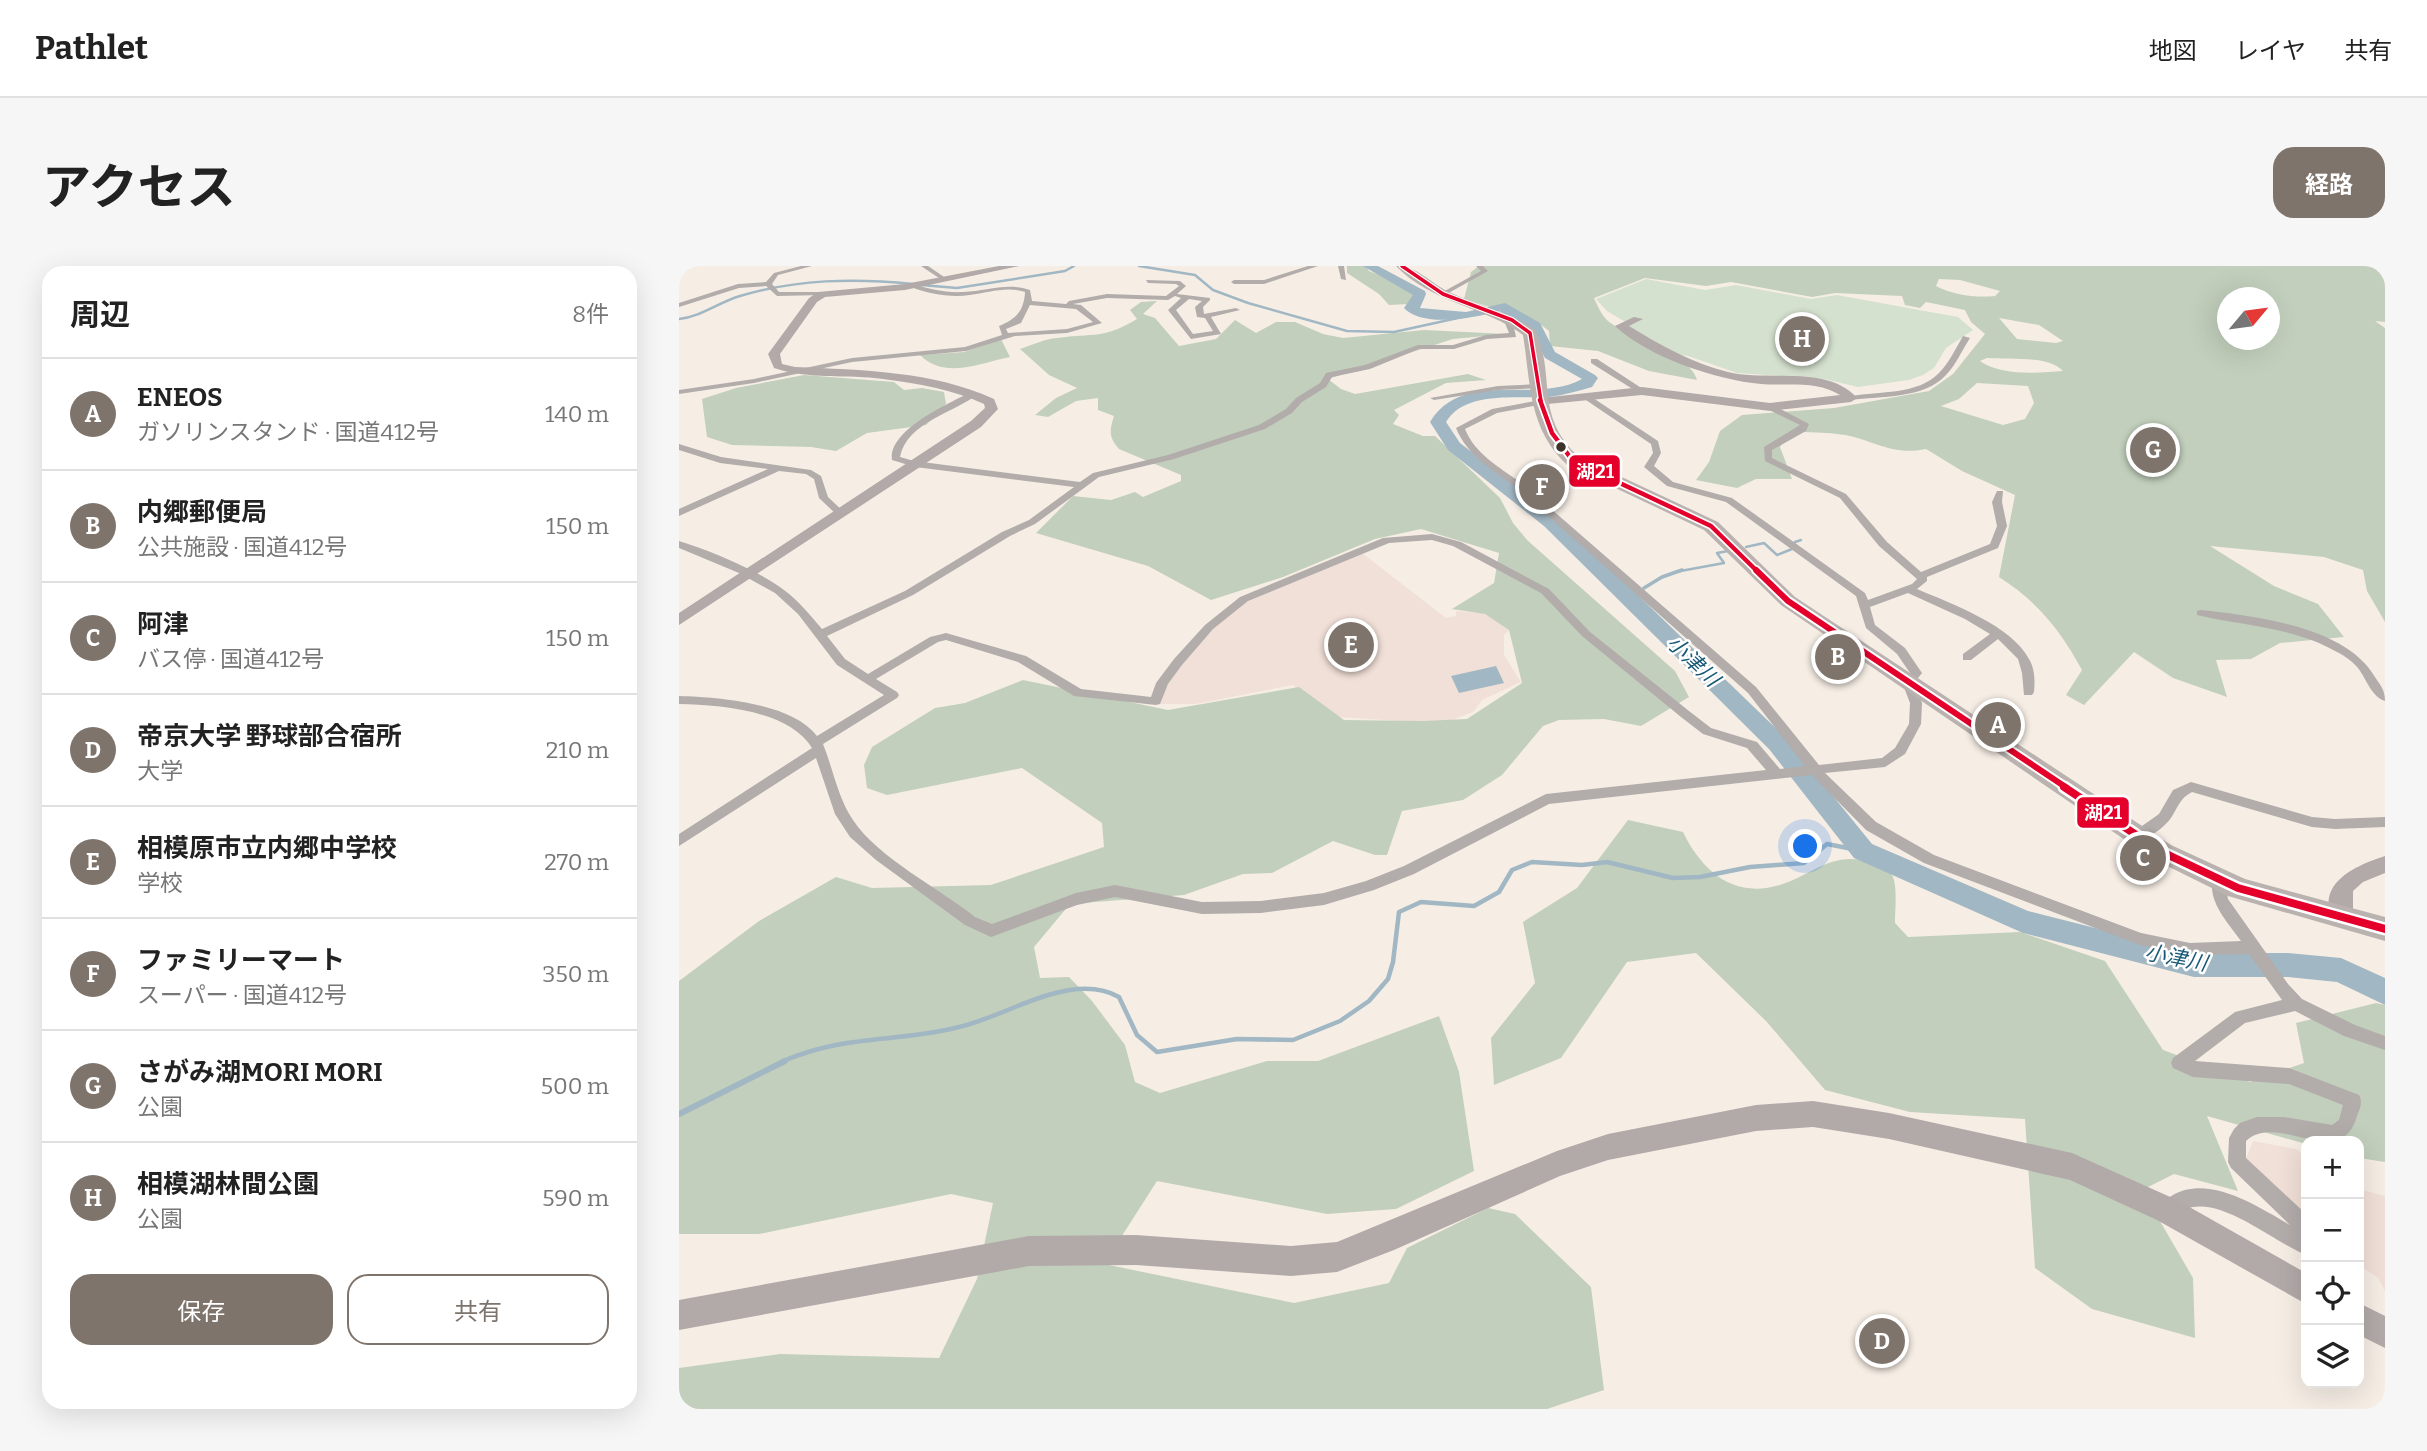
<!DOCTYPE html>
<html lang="ja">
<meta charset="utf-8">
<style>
:root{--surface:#fff;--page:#f6f6f6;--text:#222;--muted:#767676;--line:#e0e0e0;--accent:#7e746b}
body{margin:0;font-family:Bitter,"Noto Sans JP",serif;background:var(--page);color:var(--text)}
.controls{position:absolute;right:21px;bottom:21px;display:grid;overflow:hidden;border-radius:14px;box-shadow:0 7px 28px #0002}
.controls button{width:63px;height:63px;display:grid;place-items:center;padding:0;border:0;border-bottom:2px solid var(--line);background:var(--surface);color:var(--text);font:35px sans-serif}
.compass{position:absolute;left:1538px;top:21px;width:63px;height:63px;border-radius:50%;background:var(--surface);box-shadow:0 7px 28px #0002;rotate:61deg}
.you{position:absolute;left:1127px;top:581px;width:24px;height:24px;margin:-18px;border:5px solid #fff;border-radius:50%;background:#1a73e8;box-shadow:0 0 0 10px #1a73e833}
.badge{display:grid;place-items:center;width:46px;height:46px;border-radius:50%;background:var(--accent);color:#fff;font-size:23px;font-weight:700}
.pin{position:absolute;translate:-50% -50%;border:4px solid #fff;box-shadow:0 2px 7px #0006}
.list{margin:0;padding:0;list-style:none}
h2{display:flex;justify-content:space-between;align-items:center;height:91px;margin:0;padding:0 28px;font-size:30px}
h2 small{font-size:23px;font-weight:400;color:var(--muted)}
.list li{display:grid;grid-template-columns:46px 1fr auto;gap:21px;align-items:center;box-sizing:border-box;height:112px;padding:0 28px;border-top:2px solid var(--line)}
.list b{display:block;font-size:26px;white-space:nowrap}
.list p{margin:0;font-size:23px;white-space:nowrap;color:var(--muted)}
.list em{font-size:23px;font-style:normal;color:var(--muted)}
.actions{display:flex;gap:14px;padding:21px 28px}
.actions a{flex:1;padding:16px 0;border:2px solid var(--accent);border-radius:21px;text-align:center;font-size:24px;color:var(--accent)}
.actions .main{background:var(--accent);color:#fff}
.icon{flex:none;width:38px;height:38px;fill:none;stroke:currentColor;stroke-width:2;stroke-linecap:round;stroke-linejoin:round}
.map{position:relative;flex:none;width:1706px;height:1143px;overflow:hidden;border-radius:21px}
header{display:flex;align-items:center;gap:42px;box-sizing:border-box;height:98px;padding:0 35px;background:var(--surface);border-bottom:2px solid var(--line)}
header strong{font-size:33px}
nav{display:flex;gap:38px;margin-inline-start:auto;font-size:24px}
.intro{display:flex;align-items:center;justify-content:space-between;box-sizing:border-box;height:168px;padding:0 42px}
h1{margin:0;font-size:49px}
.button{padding:18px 32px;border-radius:21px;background:var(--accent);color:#fff;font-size:24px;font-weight:700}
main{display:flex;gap:42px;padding:0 42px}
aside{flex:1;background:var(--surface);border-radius:21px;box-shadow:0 7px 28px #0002}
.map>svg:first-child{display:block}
.education{fill:#f1e0d7}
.green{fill:#d5e1cf}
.forest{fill:#c2cfbc;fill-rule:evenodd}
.water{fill:#a1b7c3}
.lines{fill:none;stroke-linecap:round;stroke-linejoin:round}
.stream-far3{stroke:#a1b7c3;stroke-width:2.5}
.stream-far2{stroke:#a1b7c3;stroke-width:3.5}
.stream-far1{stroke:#a1b7c3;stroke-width:4.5}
.stream{stroke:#a1b7c3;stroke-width:6}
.river{fill:#a1b7c3;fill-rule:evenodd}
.street{fill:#b2acab;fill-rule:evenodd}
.secondary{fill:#b2aaa9;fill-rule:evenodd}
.highway{fill:#bab2ae;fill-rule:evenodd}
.bus-1-far3-casing{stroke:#fff;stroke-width:6}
.bus-1-far2-casing{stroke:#fff;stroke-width:8}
.bus-1-far1-casing{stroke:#fff;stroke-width:10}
.bus-1-casing{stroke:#fff;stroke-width:13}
.bus-1-far3{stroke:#e4002b;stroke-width:3.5}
.bus-1-far2{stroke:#e4002b;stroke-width:4.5}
.bus-1-far1{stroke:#e4002b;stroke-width:6}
.bus-1{stroke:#e4002b;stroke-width:8}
.bus-dot{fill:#3d3329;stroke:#fff;stroke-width:2.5}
.labels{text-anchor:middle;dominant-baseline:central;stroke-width:5;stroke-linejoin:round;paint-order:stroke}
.water-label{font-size:21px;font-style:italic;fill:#195a77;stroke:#fff}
.line-badge{stroke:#fff;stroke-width:2.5}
.badge-label{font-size:19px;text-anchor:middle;font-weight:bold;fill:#fff}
</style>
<header>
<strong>Pathlet</strong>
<nav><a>地図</a><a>レイヤ</a><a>共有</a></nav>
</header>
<div class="intro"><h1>アクセス</h1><a class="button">経路</a></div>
<main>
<aside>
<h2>周辺<small>8件</small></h2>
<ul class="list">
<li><span class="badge">A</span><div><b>ENEOS</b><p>ガソリンスタンド · 国道412号</p></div><em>140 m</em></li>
<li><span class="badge">B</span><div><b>内郷郵便局</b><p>公共施設 · 国道412号</p></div><em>150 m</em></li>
<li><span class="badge">C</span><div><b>阿津</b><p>バス停 · 国道412号</p></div><em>150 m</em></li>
<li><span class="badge">D</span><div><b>帝京大学 野球部合宿所</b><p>大学</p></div><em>210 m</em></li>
<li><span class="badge">E</span><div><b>相模原市立内郷中学校</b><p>学校</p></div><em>270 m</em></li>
<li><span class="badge">F</span><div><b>ファミリーマート</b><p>スーパー · 国道412号</p></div><em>350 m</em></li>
<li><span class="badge">G</span><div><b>さがみ湖MORI MORI</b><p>公園</p></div><em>500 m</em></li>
<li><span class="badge">H</span><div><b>相模湖林間公園</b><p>公園</p></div><em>590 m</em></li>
</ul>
<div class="actions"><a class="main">保存</a><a>共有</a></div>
</aside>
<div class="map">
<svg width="1706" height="1143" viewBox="0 0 1706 1143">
<rect width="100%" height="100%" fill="#f6eee5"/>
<!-- education -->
<g class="education">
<path d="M683 287 767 352 777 350V345L803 347 832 362 825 369V389L842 416 803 434 794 446 763 458 660 451 637 441 614 419 517 438H479L489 418 535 357 575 331Z"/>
<path d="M1574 875 1617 883 1627 890V964L1596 943 1567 893Z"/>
<path d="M1680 923 1706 930V1025L1699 1012 1680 999Z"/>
</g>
<!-- green -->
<path class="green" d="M967 13 1026 24 1057 19 1132 33 1158 29 1279 51 1294 64 1267 82 1255 102 1244 109 1230 114 1179 121 1145 113 1058 107 1009 90 986 86 948 61V57L928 45 917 33Z"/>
<!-- forest -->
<g class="forest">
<path d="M668 0H687L690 5 728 20 738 28 730 38 710 39 700 28 668 7Z"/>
<path d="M800 0H1706V56L1696 55 1706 62V356L1688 325 1684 304 1645 291 1531 280 1595 320 1639 338 1665 371 1601 377 1572 393 1537 394 1548 431 1494 412 1455 386 1405 439 1387 429 1403 404C1382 365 1358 335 1320 311L1336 229 1283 205 1247 183C1213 190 1197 175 1166 169 1147 166 1128 166 1109 166L1101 181 1113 213H1077L1058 222 1017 214 1030 196 1041 165 1063 149 1155 142 1250 125 1274 108 1306 68 1292 56 1286 44 1247 36 1241 42 1226 39 1223 30 1156 27 1133 31 1052 16 1027 20 966 12 915 32C918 39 923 50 929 55 951 73 1013 89 1018 114L970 105 919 85 871 80 870 65 857 55 785 33 792 6ZM1260 13 1281 14 1321 25 1316 30C1297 32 1274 29 1257 20ZM1548 32H1590V74H1548ZM1320 52 1360 59 1384 75 1377 77 1338 73ZM1308 92C1330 94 1369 89 1384 105 1359 107 1322 110 1301 95ZM1298 117 1349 120 1355 137 1346 153 1324 159 1262 140 1280 133Z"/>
<path d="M478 35 464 48 476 52 500 80 537 73 556 54 577 67 597 56H616L644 68 664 72 745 64 828 68 774 73 649 113 662 123 676 128 789 108 807 114 767 117 715 144 720 149 714 158 744 170H756L821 232 834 257 848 274 996 405 1010 431 962 460 925 453 880 454 864 460 823 509 784 534 723 545 708 589H696L654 575 593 607 564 608 505 629 391 638 355 681 361 712 390 711 413 735 446 779 456 816 481 827 588 795H639L760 750 780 806 795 905 717 943 648 948 478 915 425 998 615 1037 710 1017 728 982 809 942 836 948 912 1021 925 1124 868 1143H0V1102L101 1088 260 1092 298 1013 314 937 272 928 80 968H0V715L80 655 157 611 193 622 312 619 425 581 423 557 343 502 208 529 188 522 185 499 193 481 256 442 286 437 344 414 489 444 620 421 665 454 744 455 788 453 843 417 830 364 806 348 773 343 815 317 820 287 742 263 696 273 604 311 532 334 469 300 357 267 394 230 432 234 456 226 464 231 502 215V209L440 183C430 172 430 165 435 150L419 144V132L397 135 369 151 356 149 377 132 398 122 370 109 341 83C353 79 366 73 378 72 415 67 425 73 458 53L451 44 462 36Z"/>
<path d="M322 73 331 91C300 97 266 114 241 89L285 86Z"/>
<path d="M125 109 215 116 225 124 243 122 265 126 267 138 247 159 188 167 157 185 132 181 53 179 28 171 23 133 57 122Z"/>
<path d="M949 554 1004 566C1023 605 1054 633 1101 619 1135 608 1156 582 1196 598 1204 601 1213 605 1215 614 1218 627 1216 644 1216 657L1229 671 1341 666 1426 695 1484 784 1571 816 1625 797 1617 757 1697 737 1706 739V896L1680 892V875L1627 878 1528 850 1559 925 1495 908 1463 924 1514 1012 1516 1072 1413 1043 1356 1002 1346 853 1231 846 1146 824 1087 755 1017 687 948 696 882 792 815 819 812 772 856 717 844 656 898 622Z"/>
</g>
<!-- water -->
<path class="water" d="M817 400 825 417 780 427 772 410Z"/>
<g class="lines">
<!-- stream-far3 -->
<g class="stream-far3">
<path d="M460 0 516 9 534 24 569 37 668 65 715 66 788 50"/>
<path d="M242 19 278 22 386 5 395 0"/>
<path d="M0 53C22 51 40 36 61 30 118 13 175 12 234 18"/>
<path d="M1116 276 1122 274"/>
<path d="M1067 281 1085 277 1098 289 1113 283"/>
<path d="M996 306 1045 297 1038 287 1049 285"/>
</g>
<!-- stream-far2 -->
<g class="stream-far2">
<path d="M965 322 983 311 1003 304"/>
<path d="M953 332 956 330"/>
</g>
<!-- stream-far1 -->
<path class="stream-far1" d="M102 796C166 768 213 777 276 762 318 753 356 727 399 723 413 722 428 724 440 731L458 769 478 786 558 773 614 774 661 755 690 735 709 713 714 696 720 646 742 636 795 640 820 626 833 604 853 596 903 599 928 596 994 612 1021 611 1071 601 1125 597 1148 578 1184 585"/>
<!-- stream -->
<path class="stream" d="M0 848 106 795"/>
<!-- river -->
<path class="river" d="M684 0H699L746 25 747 28 741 42 787 46 826 37 861 57 876 86 916 109 919 112 913 121C899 125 885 129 870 131 839 133 786 124 767 156L781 177 879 252 1106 471 1193 578 1349 645 1515 687H1609L1662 692 1706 712V739L1658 716 1609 711H1515L1344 667 1175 592 1090 483 865 260 769 184 751 156C784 102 856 139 903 113L866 92 851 63 820 45C797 52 743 62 725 42L734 29Z"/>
<!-- street -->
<g class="street">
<path d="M122 0H133L99 9 93 18 100 26H143L145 29 98 30 87 20 60 22 0 41V37L59 18 87 16 95 7Z"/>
<path d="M242 0H249L268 13 263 14Z"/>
<path d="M629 0H639L585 18H555L552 16 555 14H585Z"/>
<path d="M659 0H665L667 14 662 13Z"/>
<path d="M797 0H804L809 5 766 29H762V27L802 5Z"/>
<path d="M467 14 501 15 507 20 498 28 531 32V34L524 41 525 48 557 42 561 44 532 51 542 68 512 73 489 44 502 32 496 30 489 34 428 32 394 38 402 39 423 57 388 67 336 70 287 85 173 96 75 117 0 128V124L75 113 173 92 286 81 323 69 320 60C337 53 345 45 346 26 327 20 309 27 291 29 272 32 250 28 232 21L234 18C250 23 267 27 284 26 308 25 328 16 351 24L353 35 387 38 390 35 428 28 487 30 500 20 497 18 469 17ZM510 33 523 35 516 41 518 51 526 52 534 65 514 68 497 44ZM351 39 397 43 414 56 388 63 329 67 327 63 342 57Z"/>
<path d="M830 52 837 54 834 57 837 71 808 73 775 83H740L691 103 653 111 647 121 623 136 613 147 586 163 495 193 420 211 356 258 331 270 234 329 148 370 166 393 189 408 251 371 267 367 347 390 402 423 472 431 477 417 495 393 526 359 561 331 704 272 753 268 782 276 870 323 911 366 1010 445 1032 462 1078 476 1101 503 1126 500 1069 427 835 220C812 203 788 189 777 162L813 143 862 134H865V138L818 147 786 163C796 188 820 201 841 216L1077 421 1140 499 1203 492 1216 482 1230 458 1231 437 1223 416 1231 407 1218 388 1187 362 1177 330 1047 236 988 220 965 201 974 187 972 178 901 130 908 128 979 175 982 187 975 200 994 216 1053 232 1186 327 1189 334 1233 318 1238 313 1200 280 1161 232 1086 195 1085 181 1121 159 1088 143V139H1094L1130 158 1127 165 1093 184V192L1167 228 1208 276 1242 306 1311 278 1318 260 1313 236 1318 225H1324L1323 236 1328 260 1319 282 1248 311V315L1238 323C1273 338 1332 359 1350 393 1356 403 1356 415 1355 426L1353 429H1345L1343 407 1339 393 1319 373 1292 394H1284V388L1311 368 1286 353 1229 327 1191 341 1196 359 1226 382 1243 407 1235 417 1243 437 1242 458 1226 488 1206 501 1146 507 1197 556 1255 589 1462 667 1511 677 1562 675C1549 657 1526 633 1535 610H1545L1549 633 1609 718 1623 733 1676 759 1706 770V784L1665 770 1616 745 1566 757 1516 795 1610 802 1680 829C1684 837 1681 842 1678 850 1662 907 1599 845 1567 875V892L1627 948V989C1596 977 1542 929 1507 943 1500 945 1495 951 1488 953L1481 951 1479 944C1482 937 1487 933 1494 929 1530 908 1580 941 1611 959L1552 902 1549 896 1550 872 1555 863 1561 857 1578 851H1605L1653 859 1660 854 1664 839 1610 818 1514 811 1494 802 1492 797 1494 792 1556 746 1603 734 1570 688 1511 689 1461 679 1245 597 1187 564 1133 509 870 538 735 608 695 624 645 639 582 647 523 648 436 631 398 639 312 671 286 659 197 594 171 571 156 548 137 492 0 580V568L133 482C110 444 41 439 0 438V430C39 431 113 437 138 470L205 429 158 399 119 348 96 327 60 307 0 282V275C30 284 80 305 105 324 120 335 131 349 143 363L226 325 323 266 350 254 395 221 236 201 213 194C209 164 269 138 292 126L299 128C275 147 228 156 221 191L235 195 401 216 414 207 489 189 580 159 607 143 617 132 641 117 647 107 686 99 739 79H774L807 69 830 67 826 57ZM753 274 774 280 862 327 903 370 1002 451 1024 468 1068 482 1087 504 867 528 725 600 687 615 645 627 582 635 523 636 436 619 397 627 313 658 296 651C260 622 199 592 174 554 159 532 154 503 144 478L218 432 220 429 218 426 197 413 259 376 267 374 339 396 395 430 477 439 481 438 489 418 503 399 534 363 569 335 710 277Z"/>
<path d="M1284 70 1291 72C1283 84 1277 99 1267 109 1245 133 1202 130 1172 134L1168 132 1172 130C1200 125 1239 129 1260 107 1270 97 1277 82 1284 70Z"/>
<path d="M912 93H918L967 125 960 127 912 97Z"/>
<path d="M860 118 864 120 863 122 819 124 755 134 751 132 819 120Z"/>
<path d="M0 178 42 191 132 204 142 210 149 231 166 247 158 249 140 232 135 213 127 208 100 205 0 250V243L89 203 41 197 0 184Z"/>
<path d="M1522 344C1575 350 1667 360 1696 411 1702 420 1706 424 1706 435 1692 430 1688 414 1679 402 1674 396 1666 390 1658 386 1615 361 1565 360 1518 349V345Z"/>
<path d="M1512 516 1633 551 1656 553 1706 551V561L1656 563 1633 561 1513 526C1501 532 1499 541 1492 552 1485 562 1465 577 1453 575L1451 571 1453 567 1480 548 1494 524Z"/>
</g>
<!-- secondary -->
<g class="secondary">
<path d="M320 0H340L226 24 146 31 138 36 101 88 103 98 116 101C183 104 254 105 315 133L319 143 302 161 0 359V347L292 155 306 142 305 138C275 124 238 117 204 113 168 108 130 114 95 102L89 88 130 32 139 26 226 18Z"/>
<path d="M955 51 964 53 950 60C981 79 1013 97 1049 106 1088 116 1149 98 1178 132L1172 136 1091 145 963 129 858 139 856 136 862 132 963 121 1091 137 1161 129C1138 114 1108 120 1082 118 1037 114 969 91 936 60Z"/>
<path d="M1706 590V607L1684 616 1674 625V651L1671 657 1663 660 1655 657C1635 618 1675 600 1706 590Z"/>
<path d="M1134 835 1210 847 1393 887 1498 934 1627 1007V1038L1478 954 1391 914 1210 873 1134 861 1077 865 929 894 881 910 715 984 658 1006 612 1010 457 999 350 1000 0 1064V1034L350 970 457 969 612 980 658 976 878 885 929 868 1077 839Z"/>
<path d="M1680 1037 1706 1050V1082L1680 1069Z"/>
</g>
<!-- highway -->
<path class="highway" d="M717 0C739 0 751 17 770 26 799 40 829 45 856 64 878 110 854 149 900 191L1039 256 1116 331 1492 579 1566 613 1706 651V675L1549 630 1474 593 1102 339 1025 264 888 199C849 162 852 119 844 69 805 40 752 37 717 0Z"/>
<!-- bus-1-far3 casing -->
<g class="bus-1-far3-casing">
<path id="bus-1-far3" d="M723 0 764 28 833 54 851 67 862 135"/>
</g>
<!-- bus-1-far2 casing -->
<g class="bus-1-far2-casing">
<path id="bus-1-far2" d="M861 134 873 167 894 195 1032 260 1079 306"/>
</g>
<!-- bus-1-far1 casing -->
<g class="bus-1-far1-casing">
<path id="bus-1-far1" d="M1077 304 1109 335 1388 522"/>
</g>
<!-- bus-1 casing -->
<g class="bus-1-casing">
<path id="bus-1" d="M1385 521 1483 586 1559 622 1706 663"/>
</g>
<!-- bus-1-far3 -->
<use href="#bus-1-far3" class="bus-1-far3"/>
<!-- bus-1-far2 -->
<use href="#bus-1-far2" class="bus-1-far2"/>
<!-- bus-1-far1 -->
<use href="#bus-1-far1" class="bus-1-far1"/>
<!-- bus-1 -->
<use href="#bus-1" class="bus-1"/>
</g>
<!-- markers -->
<circle class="bus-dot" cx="882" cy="181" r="6"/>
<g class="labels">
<!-- water labels -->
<g class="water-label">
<text transform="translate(1014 395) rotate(44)">小津川</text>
<text transform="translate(1497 692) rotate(11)">小津川</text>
</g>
</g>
<g class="line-badge">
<rect x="889" y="188" width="53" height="34" rx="7" fill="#e4002b"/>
<rect x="1397" y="530" width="54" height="33" rx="7" fill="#e4002b"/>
</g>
<g class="badge-label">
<text x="916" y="212">湖21</text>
<text x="1424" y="553">湖21</text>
</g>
</svg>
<div class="controls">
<button>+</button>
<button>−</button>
<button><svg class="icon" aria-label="locate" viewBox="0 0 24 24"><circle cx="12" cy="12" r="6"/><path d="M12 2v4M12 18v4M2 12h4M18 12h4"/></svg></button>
<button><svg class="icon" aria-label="layers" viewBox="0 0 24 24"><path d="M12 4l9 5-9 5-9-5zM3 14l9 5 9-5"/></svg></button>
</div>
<svg class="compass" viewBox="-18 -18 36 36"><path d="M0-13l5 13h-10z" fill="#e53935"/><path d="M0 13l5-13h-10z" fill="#767676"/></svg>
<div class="you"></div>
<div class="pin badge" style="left:1319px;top:459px">A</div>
<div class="pin badge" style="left:1159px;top:391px">B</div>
<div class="pin badge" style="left:1464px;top:592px">C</div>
<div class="pin badge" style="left:1203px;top:1075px">D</div>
<div class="pin badge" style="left:672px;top:379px">E</div>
<div class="pin badge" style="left:863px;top:221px">F</div>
<div class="pin badge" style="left:1474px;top:184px">G</div>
<div class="pin badge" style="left:1123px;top:73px">H</div>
</div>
</main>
